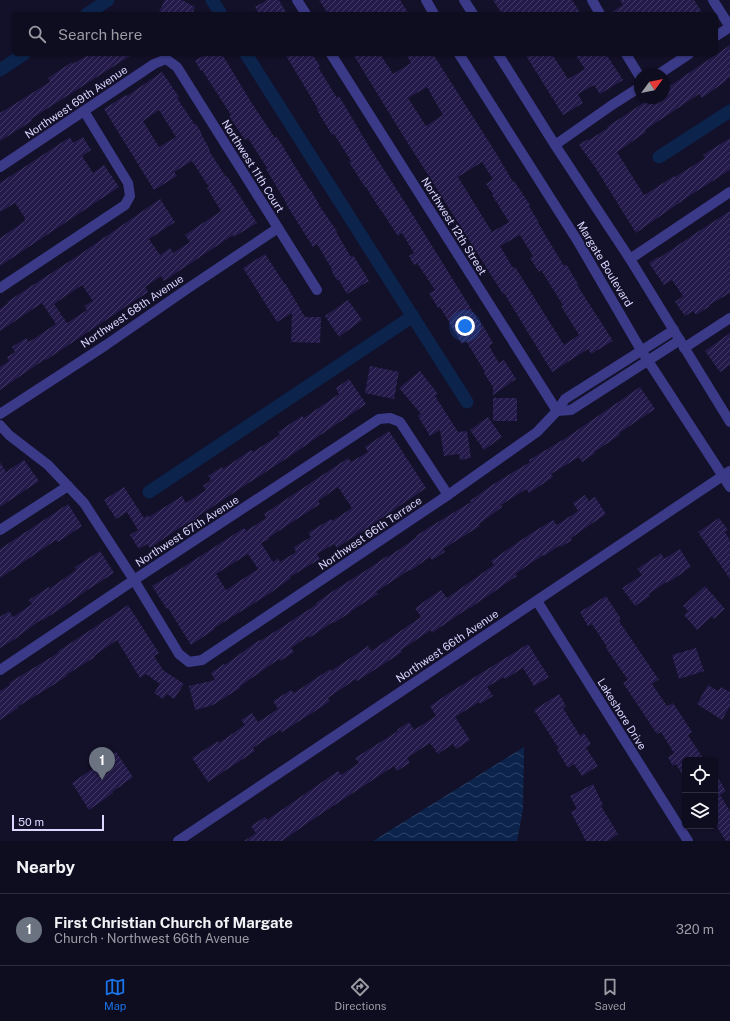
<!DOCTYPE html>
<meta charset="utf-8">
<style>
:root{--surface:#0e0c1f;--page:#1c1a2c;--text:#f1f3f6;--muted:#9b9ba4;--line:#2e2c3d;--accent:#1a73e8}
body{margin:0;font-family:"Public Sans",sans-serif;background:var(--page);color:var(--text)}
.controls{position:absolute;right:12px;bottom:12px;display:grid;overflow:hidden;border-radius:6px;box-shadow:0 1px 3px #0004}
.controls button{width:36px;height:36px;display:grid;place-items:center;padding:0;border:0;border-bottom:1px solid var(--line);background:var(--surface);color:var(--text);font:20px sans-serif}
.compass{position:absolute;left:634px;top:68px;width:36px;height:36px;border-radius:50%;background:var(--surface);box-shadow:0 1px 3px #0004;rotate:57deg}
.scale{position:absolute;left:12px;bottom:10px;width:92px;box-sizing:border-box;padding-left:4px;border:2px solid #dbd7ff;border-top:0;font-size:11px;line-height:14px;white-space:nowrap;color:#dbd7ff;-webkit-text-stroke:3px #131029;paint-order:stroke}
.you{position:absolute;left:465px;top:326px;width:14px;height:14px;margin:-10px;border:3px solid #fff;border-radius:50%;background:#1a73e8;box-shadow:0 0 0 6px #1a73e833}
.badge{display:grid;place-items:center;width:26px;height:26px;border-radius:50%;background:var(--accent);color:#fff;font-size:13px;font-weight:700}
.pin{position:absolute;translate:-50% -33px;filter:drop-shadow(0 1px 2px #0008)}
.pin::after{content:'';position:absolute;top:21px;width:14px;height:12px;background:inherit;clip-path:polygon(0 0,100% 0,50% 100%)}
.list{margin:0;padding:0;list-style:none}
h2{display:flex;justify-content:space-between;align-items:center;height:52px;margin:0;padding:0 16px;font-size:17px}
h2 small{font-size:13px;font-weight:400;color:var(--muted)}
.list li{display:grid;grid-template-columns:26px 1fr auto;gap:12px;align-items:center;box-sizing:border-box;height:72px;padding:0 16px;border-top:1px solid var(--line)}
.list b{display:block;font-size:15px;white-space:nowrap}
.list p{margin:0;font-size:13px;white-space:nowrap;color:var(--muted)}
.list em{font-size:13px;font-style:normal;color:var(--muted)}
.icon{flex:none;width:22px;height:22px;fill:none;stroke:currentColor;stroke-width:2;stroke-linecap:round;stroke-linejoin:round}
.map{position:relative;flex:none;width:730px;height:841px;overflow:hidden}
.search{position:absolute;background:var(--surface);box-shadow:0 1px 3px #0004;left:12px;right:12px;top:12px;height:44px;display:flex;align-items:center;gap:10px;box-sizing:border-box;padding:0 14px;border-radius:6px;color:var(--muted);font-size:15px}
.sheet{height:124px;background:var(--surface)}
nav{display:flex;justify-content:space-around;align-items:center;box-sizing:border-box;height:56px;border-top:1px solid var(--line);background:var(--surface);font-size:11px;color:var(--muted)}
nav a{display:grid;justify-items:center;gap:2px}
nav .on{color:var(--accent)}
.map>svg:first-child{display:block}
.water{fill:url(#water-waves)}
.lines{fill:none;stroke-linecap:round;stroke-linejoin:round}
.canal{stroke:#0c244c;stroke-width:13}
.building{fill:url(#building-hatch);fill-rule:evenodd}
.minor{stroke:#3b3a88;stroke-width:10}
.tertiary{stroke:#3b3a88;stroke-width:10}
.labels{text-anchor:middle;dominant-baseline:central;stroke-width:3.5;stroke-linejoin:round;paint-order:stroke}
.street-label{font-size:11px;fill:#dbd7ff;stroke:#131029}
</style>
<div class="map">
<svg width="730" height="841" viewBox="0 0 730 841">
<defs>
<pattern id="water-waves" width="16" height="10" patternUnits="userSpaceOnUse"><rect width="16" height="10" fill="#0c244c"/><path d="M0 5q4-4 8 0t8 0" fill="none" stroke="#2f4367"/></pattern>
<pattern id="building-hatch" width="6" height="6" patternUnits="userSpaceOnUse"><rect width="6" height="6" fill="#241b4a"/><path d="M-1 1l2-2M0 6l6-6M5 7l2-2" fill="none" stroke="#433b65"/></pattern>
</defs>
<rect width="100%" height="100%" fill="#131029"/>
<!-- water -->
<path class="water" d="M524 747 523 809 517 841H373Z"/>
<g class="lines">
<!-- canal -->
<g class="canal">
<path d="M212 0 221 14"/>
<path d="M87 14 108 0"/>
<path d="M246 54 467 402"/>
<path d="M0 70 24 54"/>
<path d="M659 157 730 111"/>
<path d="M149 492 413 316"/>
</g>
</g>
<!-- building -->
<g class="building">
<path d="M165 0H182L195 7 192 14H158Z"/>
<path d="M267 0H279L287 14H259L255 7Z"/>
<path d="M319 0H400L409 14H328Z"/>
<path d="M493 0H572L581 14H502Z"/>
<path d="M620 0H694L703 14H609L623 5Z"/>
<path d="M730 45V77L726 80V81L702 98 699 94 645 130 646 132 617 152 644 195 646 194 674 176 675 177 705 158 703 155 730 138V170L689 196 636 233 595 167 579 145 588 139 589 140 608 128 607 127 651 98H664V90Z"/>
<path d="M89 54H133L31 119 32 121 0 141V113L50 82 48 78 72 62 73 64Z"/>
<path d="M206 54H222L251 102 275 138 277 137 309 189H310L319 204H318L337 231 336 232 351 257 353 255 369 281 347 294 338 279 337 280 331 270 332 269 317 244 313 247 286 204H287L266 169 267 168 248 138 245 140 229 116 231 115 202 70 201 71 195 61Z"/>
<path d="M285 54H312L320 66 318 67 337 98 339 96 368 145 406 204 478 320H479L485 329 493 343 489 346 499 363 504 360 516 379 493 395V387L484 373 485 372 466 341 462 344 440 307 438 308 429 293 435 290 417 263 414 265 409 256 414 253 402 233 398 236 381 210V211L366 187H365L349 162 351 161 334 134 332 135 317 110 318 109Z"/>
<path d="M353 54H380L393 74 411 63 406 54H433L496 153 513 182 514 181 530 205 529 206 539 223H538L564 266 566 264 578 284 577 285 613 341 591 354 588 349 552 372 504 293 503 294 418 159 402 134ZM427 87 443 115 426 126 408 98ZM482 162 493 179 486 184 493 194 492 195 509 222 492 232 458 177ZM520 235 533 256 530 258 539 272 541 270 563 305 561 306 579 335 564 345 515 267 513 268 500 246Z"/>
<path d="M525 54H552L568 79 585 69 575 54H606L623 80 600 94 594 85 578 94 583 103 563 115Z"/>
<path d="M162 72 179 97 177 98 195 125 196 124 202 134H201L210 150 209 151 226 177 227 176 257 223 234 237 233 235 164 281 161 276 145 287 148 292 46 360 45 359 0 390V367L9 361 7 357 15 352 12 347 26 338 29 342 56 324 42 303 0 331V309L8 303 7 302 79 255 160 199 175 222 149 239 160 255 170 248 173 253 190 242 185 235 221 211 207 188 209 187 192 161 174 172 177 176 154 190 104 109 126 95 127 96ZM159 110 176 137 159 147 143 121ZM82 285 93 301 84 306 87 310 67 323 54 304Z"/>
<path d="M70 137 73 143 83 137 91 150 82 156 93 173 104 165 119 187 0 266V238L25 221 24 219 25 218 15 203 0 212V183Z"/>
<path d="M730 211V293L709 305 710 306 696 315 693 311 685 316 675 302 683 296 672 280 664 285 649 263 658 257 659 258 699 231Z"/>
<path d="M265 254 284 283H285L305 317H321L320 343 291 342 292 313 277 322 243 268Z"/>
<path d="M348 300 362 320 339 337 325 316Z"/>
<path d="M730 333V365L720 372 705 351Z"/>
<path d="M370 366 399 372 394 399 365 393Z"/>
<path d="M420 371 438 394 435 396 458 432 467 431 471 458 460 460 459 454 444 456 440 430 430 436 418 416 421 414 399 388Z"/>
<path d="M349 379 366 404 287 458 197 517V518L188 524 187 523 150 548 147 544 139 549 130 535 138 530 127 512 116 519 104 500 124 487 144 518 148 515 149 517 182 496 186 503 206 490 203 486 211 480 208 476 222 467 223 469 251 450 253 452 280 435 278 432 302 416 304 418 339 394 336 388Z"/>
<path d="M640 387 655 409 619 433 620 435 594 452 595 453 582 462 579 457 551 474 553 477 529 493 526 489 501 505 502 507 479 524 480 526 443 549 445 552 432 560 430 557 410 571 409 570 376 592 378 594 351 611V612L334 623 333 622 309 638 308 636 291 648 294 652 280 661 279 659 239 687 240 688 213 705 195 710 189 686 215 680 211 673 224 664 225 665 259 640 260 641 279 629 317 604 316 603 333 591 368 569 387 556 388 557 417 537 416 536 428 528 471 502 470 501 492 485 530 462 529 460 566 438Z"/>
<rect x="493" y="398" width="24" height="23"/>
<path d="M488 417 502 437 484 450 470 430Z"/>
<path d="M389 431 426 488 351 539H350L337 548 334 544 317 554 320 559 290 577 291 578 269 594 214 628 215 629 191 645 168 608 167 609 152 586 177 571 244 528 246 531 266 518 264 514 348 458 351 462 368 452 365 447ZM338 487 352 508 332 521 331 519 308 533 311 537 294 547 296 552 280 562 278 558 273 562 261 543 269 539 268 538 320 504 318 501ZM248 554 258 569 226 590 216 574Z"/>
<path d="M24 460 39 481 0 507V462L6 472Z"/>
<path d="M585 495 589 501 595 497 606 514 571 538 572 540 561 547 560 545 544 556 543 555 515 574 517 576 470 608V607L432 633 431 630 401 650 402 652 393 658 357 681 356 679 328 698 330 701 320 708 282 732 280 730 253 748 255 751 208 782 192 758 218 741 219 743 245 725 241 720 252 713 258 722 278 709 273 701 291 690 294 693 330 669 331 671 368 646 371 651 421 617 415 608 441 590 447 598 494 565 491 561 530 534 553 520 557 525 578 511 573 503Z"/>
<path d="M68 504 82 526 58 542 56 540 0 578V549Z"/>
<path d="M719 518 728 530 725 532 730 540V579L698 532Z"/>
<path d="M680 549 691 567 684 571V572L667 583 666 582 649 594 650 596 635 606 622 588 642 575 637 569 661 553 664 559Z"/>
<path d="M100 551 114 573 86 591 62 608 43 620 42 619 15 639 0 648V617L9 611 13 617 32 604 29 600 49 587V589L76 570 75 567Z"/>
<path d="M705 586 725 609 714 619 712 616 697 630 684 615 688 611 683 606Z"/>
<path d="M606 596 621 619 619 621 659 680H658L652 684 667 706 673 703 692 732 688 735 704 760H685V779L676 764 673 766 668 757 674 753 661 732 657 734 623 683 628 680 606 648 607 647 592 624 588 626 580 612Z"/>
<path d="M128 605 159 653 154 656 163 670 184 684 174 699 167 694 163 699 154 693 160 684 146 674 140 678 117 640 94 656 95 657 66 675 67 676 50 687 17 707 18 708 0 720V691L10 685 9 683 58 653 57 652Z"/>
<path d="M528 644 549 677 534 686 523 668 505 679 504 677 487 687 493 696 480 704 479 702 455 717 470 740 456 749 453 744 438 754 430 743 407 758 410 763 397 771 394 766 318 816 282 841H244L256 833 251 826 265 817 267 820 338 771 341 775 359 763 355 758 398 731 397 730 409 722 414 730 436 716 430 706 449 693Z"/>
<path d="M696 648 704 671 679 679 672 655Z"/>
<path d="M708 685 718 691 721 687 730 692V706L722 720 697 704Z"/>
<path d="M559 694 566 706 563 708 580 736 584 733 591 744 586 748 598 766 582 776 574 764 568 768 557 750 559 749 534 710Z"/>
<path d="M116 752 133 777 112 792 113 793 89 810 72 783 95 767V766Z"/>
<path d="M715 773 726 791 720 795 730 811V841H726L715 824Z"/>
<path d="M593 784 603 805 601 806 618 834 608 841H586L571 812 577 809 570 796Z"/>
</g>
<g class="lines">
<!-- minor -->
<g class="minor">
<path d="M297 0 306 14"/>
<path d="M592 0 600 14"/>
<path d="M713 0 730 27"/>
<path d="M716 36 730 27"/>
<path d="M331 54 557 411"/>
<path d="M626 54 640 77"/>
<path d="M659 74 689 54"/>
<path d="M555 145 612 105 640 87"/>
<path d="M0 167 154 64 166 59 177 67 317 290"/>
<path d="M630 259 730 192"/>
<path d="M0 288 125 205 130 196 128 183 84 111"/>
<path d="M684 348 730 318"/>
<path d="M557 411 571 410 680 340"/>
<path d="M0 414 106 345 187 289 278 228"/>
<path d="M0 425 9 435 48 465 84 503 134 580 179 654 189 662 202 660 448 495 537 432 557 411 565 399 674 330"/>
<path d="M0 530 68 486"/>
<path d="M537 601 688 841"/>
<path d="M0 670 134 580 379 419 390 418 400 422 448 495"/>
</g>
<!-- tertiary -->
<g class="tertiary">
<path d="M426 0 434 14"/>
<path d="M464 0 473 14"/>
<path d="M459 54 577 240 641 350 730 487"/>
<path d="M498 54 555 145 630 259 730 422"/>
<path d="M178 841 730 471"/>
</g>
</g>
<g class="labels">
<!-- street labels -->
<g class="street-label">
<text transform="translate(76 102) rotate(-34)">Northwest 69th Avenue</text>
<text transform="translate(253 166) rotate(58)">Northwest 11th Court</text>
<text transform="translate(454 226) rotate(58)">Northwest 12th Street</text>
<text transform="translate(605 264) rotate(59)">Margate Boulevard</text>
<text transform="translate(132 311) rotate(-34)">Northwest 68th Avenue</text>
<text transform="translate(187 531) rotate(-33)">Northwest 67th Avenue</text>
<text transform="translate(370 533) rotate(-34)">Northwest 66th Terrace</text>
<text transform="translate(447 646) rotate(-34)">Northwest 66th Avenue</text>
<text transform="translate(622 714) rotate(58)">Lakeshore Drive</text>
</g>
</g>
</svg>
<div class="controls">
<button><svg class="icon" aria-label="locate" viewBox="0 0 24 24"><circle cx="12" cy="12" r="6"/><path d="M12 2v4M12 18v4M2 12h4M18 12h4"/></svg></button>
<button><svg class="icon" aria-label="layers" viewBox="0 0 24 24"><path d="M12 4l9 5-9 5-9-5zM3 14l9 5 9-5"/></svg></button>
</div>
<svg class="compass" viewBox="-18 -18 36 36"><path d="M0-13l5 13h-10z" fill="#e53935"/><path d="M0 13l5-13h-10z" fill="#9b9ba4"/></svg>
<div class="scale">50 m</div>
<div class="you"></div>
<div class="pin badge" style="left:102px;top:780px;background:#6b7280">1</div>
<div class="search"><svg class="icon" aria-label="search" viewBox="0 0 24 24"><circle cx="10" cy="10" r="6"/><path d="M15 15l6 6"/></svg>Search here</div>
</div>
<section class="sheet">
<h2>Nearby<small></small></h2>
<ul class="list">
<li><span class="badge" style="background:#6b7280">1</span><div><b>First Christian Church of Margate</b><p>Church · Northwest 66th Avenue</p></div><em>320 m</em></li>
</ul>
</section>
<nav>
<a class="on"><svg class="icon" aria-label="map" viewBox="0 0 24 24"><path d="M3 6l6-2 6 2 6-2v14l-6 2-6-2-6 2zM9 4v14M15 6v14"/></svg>Map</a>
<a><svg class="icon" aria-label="directions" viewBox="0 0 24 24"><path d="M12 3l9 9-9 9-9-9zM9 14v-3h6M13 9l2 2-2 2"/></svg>Directions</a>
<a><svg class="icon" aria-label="saved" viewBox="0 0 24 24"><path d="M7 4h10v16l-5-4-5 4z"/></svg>Saved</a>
</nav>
